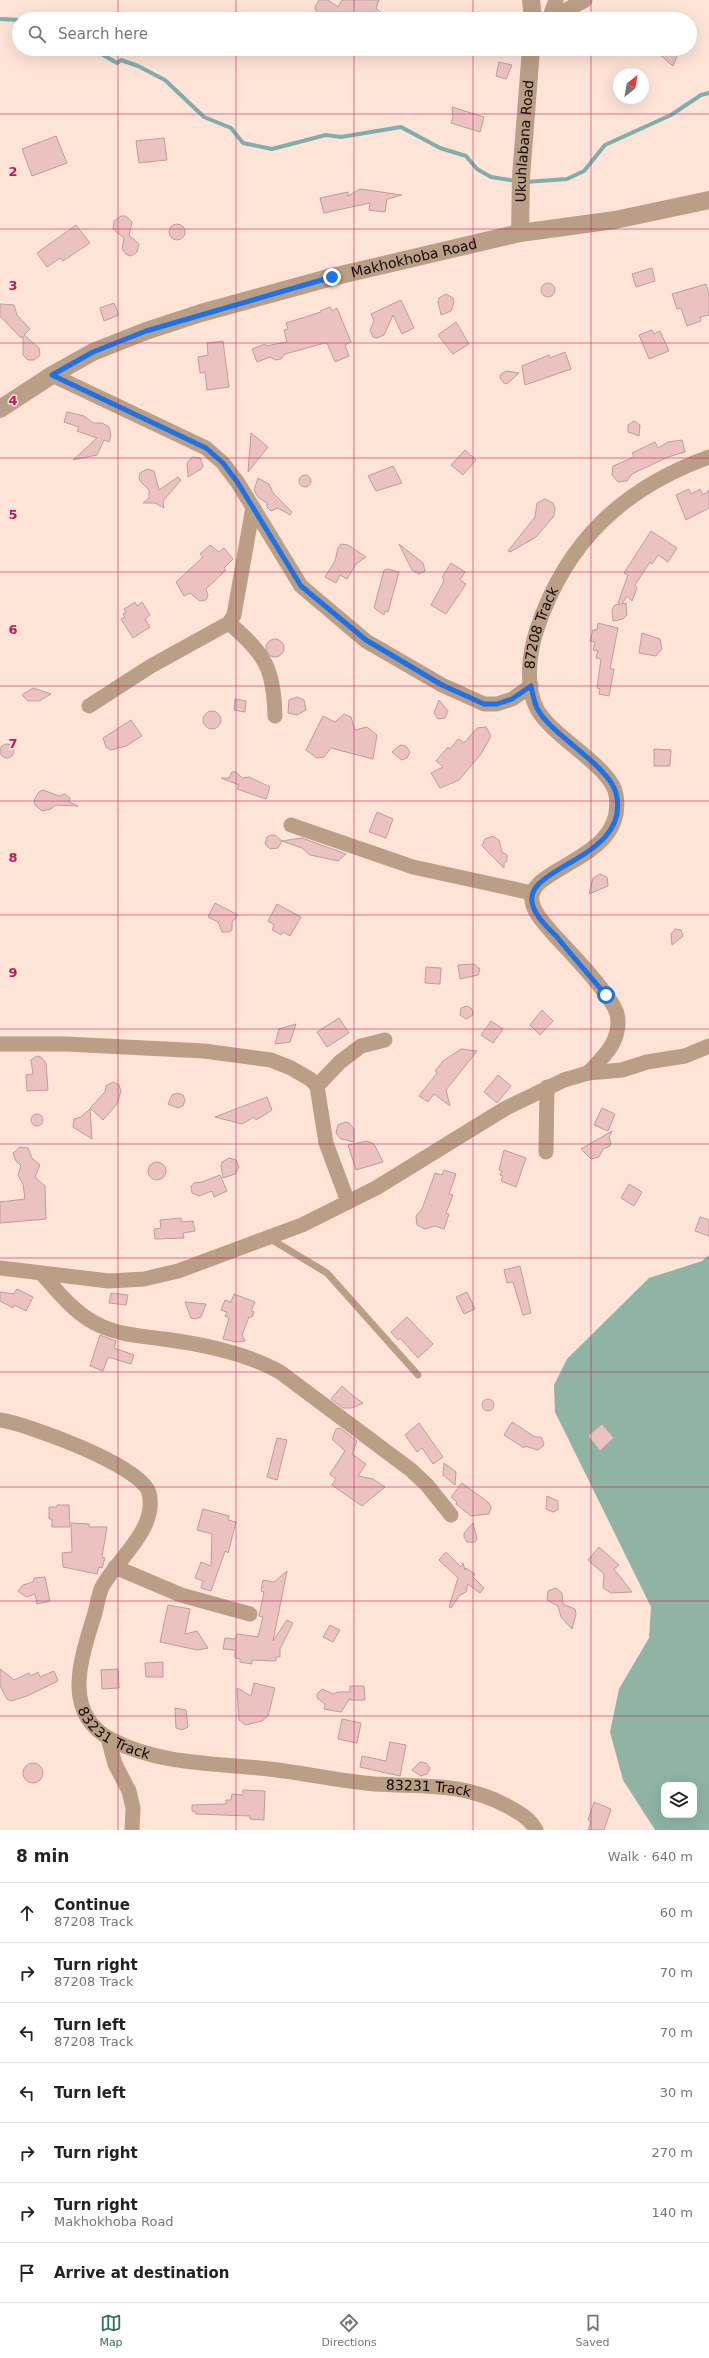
<!DOCTYPE html>
<meta charset="utf-8">
<style>
:root{--surface:#fff;--page:#f2f2f2;--text:#222;--muted:#767676;--line:#e0e0e0;--accent:#31705e}
body{margin:0;font-family:"DejaVu Sans",sans-serif;background:var(--page);color:var(--text)}
.controls{position:absolute;right:12px;bottom:12px;display:grid;overflow:hidden;border-radius:8px;box-shadow:0 4px 16px #0002}
.controls button{width:36px;height:36px;display:grid;place-items:center;padding:0;border:0;border-bottom:1px solid var(--line);background:var(--surface);color:var(--text);font:20px sans-serif}
.compass{position:absolute;left:613px;top:68px;width:36px;height:36px;border-radius:50%;background:var(--surface);box-shadow:0 4px 16px #0002;rotate:31deg}
.stop{position:absolute;width:12px;height:12px;margin:-9px;border:3px solid #1a73e8;border-radius:50%;background:#fff}
.stop.end{background:#1a73e8;border-color:#fff;box-shadow:0 1px 4px #0008}
.list{margin:0;padding:0;list-style:none}
h2{display:flex;justify-content:space-between;align-items:center;height:52px;margin:0;padding:0 16px;font-size:17px}
h2 small{font-size:13px;font-weight:400;color:var(--muted)}
.list li{display:grid;grid-template-columns:26px 1fr auto;gap:12px;align-items:center;box-sizing:border-box;height:60px;padding:0 16px;border-top:1px solid var(--line)}
.list b{display:block;font-size:15px;white-space:nowrap}
.list p{margin:0;font-size:13px;white-space:nowrap;color:var(--muted)}
.list em{font-size:13px;font-style:normal;color:var(--muted)}
.icon{flex:none;width:22px;height:22px;fill:none;stroke:currentColor;stroke-width:2;stroke-linecap:round;stroke-linejoin:round}
.map{position:relative;flex:none;width:709px;height:1830px;overflow:hidden}
.search{position:absolute;background:var(--surface);box-shadow:0 4px 16px #0002;left:12px;right:12px;top:12px;height:44px;display:flex;align-items:center;gap:10px;box-sizing:border-box;padding:0 14px;border-radius:22px;color:var(--muted);font-size:15px}
.sheet{height:472px;background:var(--surface)}
nav{display:flex;justify-content:space-around;align-items:center;box-sizing:border-box;height:56px;border-top:1px solid var(--line);background:var(--surface);font-size:11px;color:var(--muted)}
nav a{display:grid;justify-items:center;gap:2px}
nav .on{color:var(--accent)}
.map>svg:first-child{display:block}
.forest{fill:#8fb4a3;fill-rule:evenodd}
.lines{fill:none;stroke-linecap:round;stroke-linejoin:round}
.stream{stroke:#82adad;stroke-width:4}
.building{fill:#ebc2c0;stroke:#bb9e9c}
.service{stroke:#ba9e85;stroke-width:7}
.minor{stroke:#ba9e85;stroke-width:15}
.tertiary{stroke:#ba9e85;stroke-width:18}
.route{stroke:#1a73e8;stroke-width:5}
.grid{fill:none;stroke:#c2185b;stroke-width:1;stroke-opacity:0.55}
.labels{text-anchor:middle;dominant-baseline:central;stroke-width:3;stroke-linejoin:round;paint-order:stroke}
.street-label{font-size:14px;fill:#110906;stroke:#fee3d7}
.grid-label{font-size:13px;text-anchor:middle;font-weight:bold;fill:#c2185b;stroke:#fee3d7;stroke-width:3;stroke-linejoin:round;paint-order:stroke}
</style>
<div class="map">
<svg width="709" height="1830" viewBox="0 0 709 1830">
<rect width="100%" height="100%" fill="#fee3d7"/>
<!-- forest -->
<path class="forest" d="M709 1255V1830H655L623 1780 610 1732 619 1689 649 1638 651 1607 555 1412 554 1385 567 1359 649 1278 702 1261ZM664 1785H694V1815H664Z"/>
<g class="lines">
<!-- stream -->
<g class="stream">
<path d="M0 19 19 20"/>
<path d="M85 49 98 52 117 63 121 60 138 66 165 80 204 117 231 128 243 143 272 149 326 135 341 137 401 127 440 148 466 156 477 169 491 177 516 181"/>
<path d="M525 182 567 179 584 171 605 145 671 115 701 95 709 93"/>
</g>
</g>
<!-- building -->
<g class="building">
<path d="M319 0H328L338 7 342 0H379L376 8 387 19H342L335 14 321 16 317 14 315 7Z"/>
<path d="M653 49H680L673 66Z"/>
<path d="M499 62 512 65 506 79 496 76Z"/>
<path d="M452 107 484 117 480 132 451 123 453 117Z"/>
<path d="M56 136 67 163 32 176 22 149Z"/>
<path d="M164 138 167 160 139 163 136 141Z"/>
<path d="M360 189 402 195 387 199 385 212 369 210 370 203 324 213 320 198 348 192V196Z"/>
<path d="M121 216H126L132 222 129 235 139 244 137 252 131 256 127 255 122 249 124 238 113 229 114 221Z"/>
<circle cx="177" cy="232" r="8"/>
<path d="M76 225 90 243 63 261 60 258 47 267 37 253Z"/>
<path d="M652 268 655 281 636 287 632 274Z"/>
<circle cx="548" cy="290" r="7"/>
<path d="M706 284 709 295V315L700 317 701 321 687 326 681 308 677 309 672 294Z"/>
<path d="M446 294 453 298 454 302 451 311 441 315 438 301 439 298Z"/>
<path d="M401 300 414 328 402 334 393 315 384 335 377 338 373 337 370 330 374 321 371 314Z"/>
<path d="M114 303 119 315 104 321 100 308Z"/>
<path d="M0 304 14 305 17 315 30 329 24 335 39 348 40 355 34 360H28L23 355V336L21 338 0 316Z"/>
<path d="M330 307 332 311 337 308 351 342 345 345 349 356 335 362 327 343H325L285 354 281 359 275 360 270 357 257 362 252 349 265 344 266 346 287 342 284 330 288 329 286 323 321 312 320 311Z"/>
<path d="M456 322 469 344 453 354 438 335Z"/>
<path d="M652 330 654 334 660 331 669 351 649 359 639 335Z"/>
<path d="M223 341 229 387 207 390 205 372 200 373 198 357 208 355 207 343Z"/>
<path d="M565 352 571 369 525 385 522 366 549 355 550 358Z"/>
<path d="M506 371 519 373 507 384 504 383 500 378 501 374Z"/>
<path d="M67 412 84 416 93 423H102L109 427 111 435 109 442 104 440 97 455 73 460 97 438 77 431 79 427 64 422Z"/>
<path d="M634 421 640 425 639 436 628 432V425Z"/>
<path d="M251 433 268 447 248 472Z"/>
<path d="M682 440 685 452 668 457 632 474 627 481 618 482 612 475 613 466 634 457 632 453 655 442 658 448 668 442Z"/>
<path d="M465 450 476 460 463 475 451 465Z"/>
<path d="M192 457 200 458 203 466 201 469 188 477 187 463Z"/>
<path d="M393 466 402 483 376 491 368 476Z"/>
<path d="M147 469 154 471 159 490 178 477 181 480 163 501 164 508 155 503H143L149 498V490L140 481 139 477 140 473Z"/>
<circle cx="305" cy="481" r="6"/>
<path d="M258 478 269 484 273 493 292 512 290 515 278 508 271 511 267 507V503L258 497 254 490Z"/>
<path d="M689 489 691 494 700 489 703 495 709 490V508L686 520 676 495Z"/>
<path d="M545 499 553 503 555 508 554 516 536 537 510 552 508 551 535 517 537 503Z"/>
<path d="M651 531 677 548 668 562 658 555 652 564 650 562 635 585 637 588 632 601 627 596 622 604 626 603 627 615 623 619 613 621 612 610 615 605 620 604 618 603 628 575 624 573Z"/>
<path d="M341 544 348 545 366 557 356 564 347 579 340 575 336 583 325 577 335 561 338 548Z"/>
<path d="M399 544 423 563 425 571 419 574 412 570Z"/>
<path d="M210 545 219 552 224 548 233 559 224 568 226 570 206 589 208 595 206 600 200 601 190 593 184 596 176 582 203 557 200 554Z"/>
<path d="M451 563 465 572 460 580 466 584 446 614 431 605 443 583 444 579 442 577Z"/>
<path d="M388 569 399 572 388 612 385 611 384 615 374 608 384 570Z"/>
<path d="M135 602 137 606 142 602 150 615 145 619 150 627 133 638 121 619 125 617 123 614 126 612 124 609Z"/>
<path d="M598 623 618 628 610 669H614L609 696 599 694 600 689 597 688 601 659 596 658 598 651 593 650 595 642 590 641 593 630H597Z"/>
<path d="M642 633 660 639 662 649 656 656 639 653Z"/>
<circle cx="275" cy="648" r="9"/>
<path d="M33 688 51 694 39 701H28L22 695Z"/>
<path d="M297 697 304 700 306 710 297 715 288 713 289 700Z"/>
<path d="M235 699 246 701 245 712 234 710Z"/>
<path d="M439 700 448 711 445 718 438 719 434 713Z"/>
<circle cx="212" cy="720" r="9"/>
<path d="M344 714 351 717 355 730 367 727 377 735 373 759 331 748 324 757 317 758 306 750 323 716 335 722Z"/>
<path d="M131 720 142 736 126 746 111 750 106 747 103 738Z"/>
<path d="M486 727 491 736 481 754 459 780 440 788 431 773 443 767 436 761 448 747 450 749 458 739 464 743 477 728Z"/>
<circle cx="7" cy="751" r="7"/>
<path d="M400 745 406 746 410 752 407 758 401 760 392 752Z"/>
<path d="M654 749 671 750 670 766H654Z"/>
<path d="M232 772H236L242 778 249 777 270 787 266 799 237 789 239 785 221 778H229Z"/>
<path d="M43 790 59 796 65 794 70 798 69 802 78 806 55 805 51 809 42 811 35 805 34 800 39 792Z"/>
<path d="M377 812 393 819 386 838 369 832Z"/>
<path d="M271 835H275L282 841 302 838 346 854 338 861 310 855 302 848 282 841 278 848 270 849 265 844 267 837Z"/>
<path d="M493 836 499 840 502 852 507 855V861L504 863V868L482 846 485 839Z"/>
<path d="M600 874 607 877 608 886 589 894 593 878Z"/>
<path d="M215 903 238 915 232 922V930L229 932H222L218 922 208 917Z"/>
<path d="M277 904 301 917 290 936 283 932 281 935 272 930 274 925 268 921Z"/>
<path d="M675 929 681 930 683 936 672 945 671 934Z"/>
<path d="M474 964 480 969 478 975 460 979 458 965Z"/>
<path d="M426 967 441 968 440 984 425 983Z"/>
<path d="M467 1006 472 1009 473 1015 466 1019 460 1015 461 1008Z"/>
<path d="M542 1010 553 1021 540 1035 530 1025Z"/>
<path d="M339 1018 349 1033 327 1047 317 1032Z"/>
<path d="M491 1021 503 1029 493 1043 481 1035Z"/>
<path d="M296 1024 290 1042 275 1044 279 1029Z"/>
<path d="M461 1049 477 1051 446 1090 450 1106 434 1094 428 1102 419 1096 437 1073 435 1071 443 1061Z"/>
<path d="M37 1056 41 1057 46 1063 48 1090 27 1091 26 1075 33 1074 31 1060Z"/>
<path d="M498 1075 511 1086 497 1103 484 1092Z"/>
<path d="M113 1082 119 1085 121 1091 117 1104 103 1120 90 1108 105 1092 106 1086Z"/>
<path d="M177 1093 183 1095 185 1100 183 1106 178 1108 168 1104 172 1095Z"/>
<path d="M267 1097 272 1110 256 1120 254 1117 242 1124 215 1117Z"/>
<path d="M602 1108 615 1114 608 1131 594 1125Z"/>
<path d="M90 1109 92 1139 73 1127 74 1119 81 1117Z"/>
<circle cx="37" cy="1120" r="6"/>
<path d="M345 1122 349 1123 354 1129V1142L341 1139 336 1133 338 1125Z"/>
<path d="M612 1131 609 1137 611 1143 610 1146 603 1149 599 1157 591 1159 581 1149Z"/>
<path d="M367 1141 374 1144 383 1162 356 1170 348 1145Z"/>
<path d="M20 1147 28 1148 32 1158 40 1165 35 1177 45 1186 46 1219 0 1223V1202L25 1199 23 1184 18 1175 21 1166 16 1161 13 1153Z"/>
<path d="M504 1150 526 1158 516 1187 501 1181 503 1176 500 1175 502 1171 499 1170Z"/>
<path d="M229 1158 236 1160 239 1167 235 1174 223 1178 221 1166 222 1162Z"/>
<circle cx="157" cy="1171" r="9"/>
<path d="M444 1170 456 1174 449 1194 453 1195 446 1213 449 1214 444 1229 435 1226 425 1229 417 1225 416 1216 422 1209 435 1173 442 1175Z"/>
<path d="M220 1175 227 1191 214 1197 212 1191 199 1196 192 1193 191 1186 194 1183 202 1182Z"/>
<path d="M629 1184 642 1192 634 1206 621 1198Z"/>
<path d="M700 1217 709 1220V1236L695 1231Z"/>
<path d="M181 1218 182 1222 193 1221 195 1231 183 1233 184 1238 155 1239 154 1229 161 1228 160 1220Z"/>
<path d="M520 1266 531 1313 523 1315 513 1282 507 1283 504 1270Z"/>
<path d="M17 1289 33 1297 26 1311 14 1305 13 1308 0 1301V1292L14 1294Z"/>
<path d="M467 1292 475 1309 464 1314 456 1297Z"/>
<path d="M111 1293 128 1295 126 1305 109 1303Z"/>
<path d="M234 1294 255 1302 251 1311 254 1312 252 1317H249L242 1335 245 1341 236 1342 223 1339 229 1318 225 1316 227 1312 221 1310 225 1300 231 1302Z"/>
<path d="M185 1302 206 1304 201 1317 195 1319 191 1318Z"/>
<path d="M407 1317 433 1344 418 1358 400 1338 398 1340 391 1332Z"/>
<path d="M100 1335 116 1341 114 1348 134 1355 131 1364 108 1357 103 1371 90 1366Z"/>
<path d="M342 1386 353 1396 363 1403 352 1408H343L331 1399Z"/>
<circle cx="488" cy="1405" r="6"/>
<path d="M512 1422 535 1437H541L544 1443 543 1446 538 1450 525 1446 524 1448 504 1435Z"/>
<path d="M419 1423 443 1457 433 1464 422 1448 417 1452 405 1435Z"/>
<path d="M602 1424 614 1438 600 1451 588 1436Z"/>
<path d="M340 1428 357 1441 352 1454 366 1464 358 1476 373 1479 385 1487 362 1506 332 1485 336 1479 330 1474 345 1451 332 1439 336 1429Z"/>
<path d="M277 1438 287 1440 277 1480 267 1477Z"/>
<path d="M444 1463 456 1472 455 1485 443 1475Z"/>
<path d="M462 1483 489 1503 491 1507 489 1514 471 1516 456 1504 457 1502 451 1497Z"/>
<path d="M547 1496 558 1501V1510L553 1512 546 1509Z"/>
<path d="M57 1505H69L70 1527H52V1519H49V1507H57Z"/>
<path d="M203 1509 229 1516 228 1520 236 1522 228 1553 225 1551 211 1591 201 1588 203 1581 195 1578 201 1562 211 1566 212 1534 197 1530Z"/>
<path d="M71 1523 89 1524V1527H107L102 1557 105 1558 102 1568 99 1567 97 1574 63 1567 62 1553 72 1552Z"/>
<path d="M473 1523 477 1539 475 1542H467L464 1537V1533Z"/>
<path d="M599 1547 619 1565 614 1569 632 1592 611 1593 603 1588 604 1574 588 1560Z"/>
<path d="M446 1552 461 1567 463 1563 465 1570 466 1568 475 1574 473 1577 484 1588 480 1593 468 1584 466 1592 460 1595 451 1608 449 1607 458 1578 439 1560Z"/>
<path d="M287 1571 273 1641 287 1620 293 1623 280 1649V1657H276V1661L252 1660V1664L240 1662V1659L235 1658V1650L223 1649 225 1638 236 1639 237 1634 258 1637 263 1617 259 1616 264 1592 261 1591 263 1580 274 1582Z"/>
<path d="M45 1577 50 1601 37 1604 35 1594 26 1597 18 1591 23 1585 33 1582 34 1578Z"/>
<path d="M556 1588 562 1593 563 1604 575 1609 576 1614 572 1629 561 1617 558 1606 547 1600 548 1591Z"/>
<path d="M168 1605 190 1609 185 1634 197 1631 208 1648 197 1650 160 1642Z"/>
<path d="M330 1625 340 1630 333 1642 323 1637Z"/>
<path d="M163 1662V1677H146L145 1663Z"/>
<path d="M0 1669 14 1680 29 1673 31 1676 38 1672 40 1677 54 1671 58 1681 27 1696 11 1701 7 1699 0 1686Z"/>
<path d="M118 1669 119 1688 102 1689 101 1670Z"/>
<path d="M254 1683 275 1688 268 1716 262 1721 245 1725 239 1720 237 1688 251 1696Z"/>
<path d="M350 1686H364L365 1700H350V1698L341 1712 324 1709 325 1704 317 1698V1694L322 1689 333 1694 338 1692H350Z"/>
<path d="M175 1708 186 1710 188 1727 182 1730 176 1728Z"/>
<path d="M342 1719 361 1723 357 1743 338 1739Z"/>
<path d="M390 1742 406 1745 400 1776 360 1767 362 1756 386 1761Z"/>
<path d="M420 1762 426 1763 430 1768 427 1774 421 1776 412 1770Z"/>
<circle cx="33" cy="1773" r="10"/>
<path d="M243 1790 265 1791 264 1820 250 1819V1816L196 1814V1812L192 1811V1805L226 1804V1800H231L232 1794 243 1795Z"/>
<path d="M594 1802 611 1809 604 1830H588L591 1822 588 1820Z"/>
</g>
<g class="lines">
<!-- service -->
<path class="service" d="M269 1238 327 1273 418 1375"/>
<!-- minor -->
<g class="minor">
<path d="M549 19 585 0"/>
<path d="M549 19 556 0"/>
<path d="M52 375 206 448 223 463 238 483 301 586 366 641 442 685 484 704H497L512 699 531 686"/>
<path d="M229 623C265 654 274 668 275 716"/>
<path d="M89 706 151 666 229 623 234 615 253 507"/>
<path d="M291 825 413 867 532 893"/>
<path d="M0 1044H66L204 1051 271 1060 291 1068 310 1079 317 1086 326 1143 348 1202"/>
<path id="s1" d="M588 1073C597 1063 611 1051 615 1038 618 1030 619 1022 617 1014 612 995 569 951 554 935 546 925 534 914 532 901 526 866 627 861 616 795 612 767 553 738 537 709 525 686 529 653 537 629 566 542 623 488 709 457"/>
<path d="M317 1086 340 1062 361 1046 385 1040"/>
<path d="M546 1152 547 1087"/>
<path d="M0 1268 109 1281 144 1279 178 1271 302 1225 376 1188 506 1108 564 1080 588 1073 622 1070 647 1062 685 1056 709 1046"/>
<path d="M42 1274C59 1293 77 1316 101 1326 121 1335 142 1336 163 1339 202 1344 246 1353 280 1372L411 1470 427 1485 451 1515"/>
<path id="s2" d="M0 1420C28 1424 142 1466 149 1493 158 1529 117 1559 102 1587 98 1596 97 1607 94 1616 81 1659 61 1713 112 1740 160 1765 217 1763 269 1769 304 1773 340 1781 375 1784 425 1787 464 1782 509 1807 520 1813 530 1819 536 1830"/>
<path d="M115 1567 181 1595 250 1614"/>
<path d="M108 1738 115 1764 129 1791 133 1808 132 1830"/>
</g>
<!-- tertiary -->
<g class="tertiary">
<path d="M531 0 533 19"/>
<path id="s3" d="M520 233 521 177 531 49"/>
<path id="s4" d="M0 409 52 375 93 352 146 331 201 313 332 277 520 233 615 220 709 200"/>
</g>
</g>
<g class="lines">
<!-- route -->
<path class="route" d="M332 277 146 331 93 352 52 375 206 448 223 463 238 483 301 586 366 640 442 685 484 704H497L512 699 531 686C533 694 534 703 538 710 554 737 609 766 616 793 633 860 518 866 533 906 537 918 548 928 557 937 573 957 590 976 606 995"/>
</g>
<!-- grid -->
<path class="grid" d="M118 0V19M236 0V19M354 0V19M473 0V19M591 0V19M118 49V1830M236 49V1830M354 49V1830M473 49V1830M591 49V1830M0 114H709M0 229H709M0 343H709M0 458H709M0 572H709M0 686H709M0 801H709M0 915H709M0 1029H709M0 1144H709M0 1258H709M0 1372H709M0 1487H709M0 1601H709M0 1716H709"/>
<g class="labels">
<!-- street labels -->
<g class="street-label">
<text stroke="none"><textPath href="#s3" startOffset="92">Ukuhlabana Road</textPath></text>
<text stroke="none"><textPath href="#s4" startOffset="444">Makhokhoba Road</textPath></text>
<text stroke="none"><textPath href="#s1" startOffset="559">87208 Track</textPath></text>
<text stroke="none"><textPath href="#s2" startOffset="444">83231 Track</textPath></text>
<text stroke="none"><textPath href="#s2" startOffset="768">83231 Track</textPath></text>
</g>
</g>
<g class="grid-label">
<text x="13" y="176">2</text>
<text x="13" y="290">3</text>
<text x="13" y="405">4</text>
<text x="13" y="519">5</text>
<text x="13" y="634">6</text>
<text x="13" y="748">7</text>
<text x="13" y="862">8</text>
<text x="13" y="977">9</text>
</g>
</svg>
<div class="controls">
<button><svg class="icon" aria-label="layers" viewBox="0 0 24 24"><path d="M12 4l9 5-9 5-9-5zM3 14l9 5 9-5"/></svg></button>
</div>
<svg class="compass" viewBox="-18 -18 36 36"><path d="M0-13l5 13h-10z" fill="#e53935"/><path d="M0 13l5-13h-10z" fill="#767676"/></svg>
<div class="stop" style="left:606px;top:995px"></div>
<div class="stop end" style="left:332px;top:277px"></div>
<div class="search"><svg class="icon" aria-label="search" viewBox="0 0 24 24"><circle cx="10" cy="10" r="6"/><path d="M15 15l6 6"/></svg>Search here</div>
</div>
<section class="sheet">
<h2>8 min<small>Walk · 640 m</small></h2>
<ul class="list">
<li><svg class="icon" aria-label="ahead" viewBox="0 0 24 24"><path d="M12 20V5M6 11l6-6 6 6"/></svg><div><b>Continue</b><p>87208 Track</p></div><em>60 m</em></li>
<li><svg class="icon" aria-label="right" viewBox="0 0 24 24"><path d="M7 20v-9h11M14 6l5 5-5 5"/></svg><div><b>Turn right</b><p>87208 Track</p></div><em>70 m</em></li>
<li><svg class="icon" aria-label="left" viewBox="0 0 24 24"><path d="M17 20v-9H6M10 6l-5 5 5 5"/></svg><div><b>Turn left</b><p>87208 Track</p></div><em>70 m</em></li>
<li><svg class="icon" aria-label="left" viewBox="0 0 24 24"><path d="M17 20v-9H6M10 6l-5 5 5 5"/></svg><div><b>Turn left</b></div><em>30 m</em></li>
<li><svg class="icon" aria-label="right" viewBox="0 0 24 24"><path d="M7 20v-9h11M14 6l5 5-5 5"/></svg><div><b>Turn right</b></div><em>270 m</em></li>
<li><svg class="icon" aria-label="right" viewBox="0 0 24 24"><path d="M7 20v-9h11M14 6l5 5-5 5"/></svg><div><b>Turn right</b><p>Makhokhoba Road</p></div><em>140 m</em></li>
<li><svg class="icon" aria-label="arrive" viewBox="0 0 24 24"><path d="M6 21V4h12l-3 4 3 4H6"/></svg><div><b>Arrive at destination</b></div></li>
</ul>
</section>
<nav>
<a class="on"><svg class="icon" aria-label="map" viewBox="0 0 24 24"><path d="M3 6l6-2 6 2 6-2v14l-6 2-6-2-6 2zM9 4v14M15 6v14"/></svg>Map</a>
<a><svg class="icon" aria-label="directions" viewBox="0 0 24 24"><path d="M12 3l9 9-9 9-9-9zM9 14v-3h6M13 9l2 2-2 2"/></svg>Directions</a>
<a><svg class="icon" aria-label="saved" viewBox="0 0 24 24"><path d="M7 4h10v16l-5-4-5 4z"/></svg>Saved</a>
</nav>
